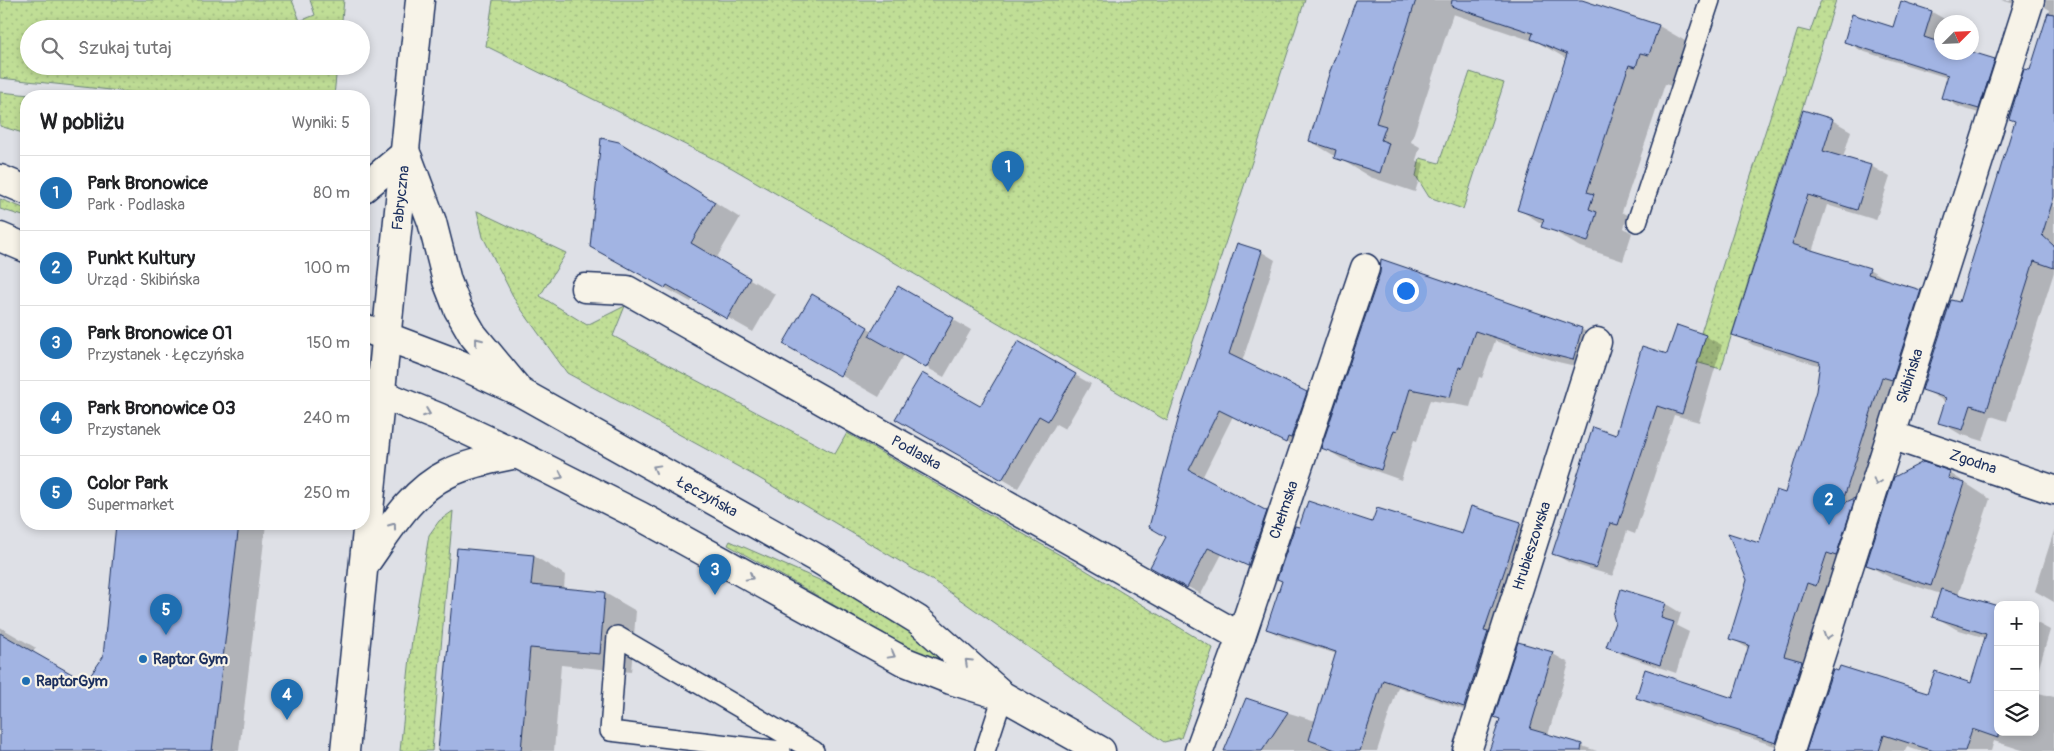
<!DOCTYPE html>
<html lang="pl">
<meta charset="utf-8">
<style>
:root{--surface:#fff;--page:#f2f2f2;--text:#202124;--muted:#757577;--line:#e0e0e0;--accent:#1f6fb2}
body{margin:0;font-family:Pangolin,sans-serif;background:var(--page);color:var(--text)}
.controls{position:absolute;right:15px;bottom:15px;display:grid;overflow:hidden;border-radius:10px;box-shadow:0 2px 8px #0003}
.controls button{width:45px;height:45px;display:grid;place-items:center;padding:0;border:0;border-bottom:1px solid var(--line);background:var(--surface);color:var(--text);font:25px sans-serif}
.compass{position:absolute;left:1934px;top:15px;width:45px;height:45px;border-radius:50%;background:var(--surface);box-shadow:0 2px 8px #0003;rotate:66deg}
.you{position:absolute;left:1405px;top:290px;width:18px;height:18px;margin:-12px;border:4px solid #fff;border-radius:50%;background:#1a73e8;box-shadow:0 0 0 8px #1a73e833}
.badge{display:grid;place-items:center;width:32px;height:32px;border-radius:50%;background:var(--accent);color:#fff;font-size:16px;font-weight:700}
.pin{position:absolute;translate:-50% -41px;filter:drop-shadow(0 1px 2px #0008)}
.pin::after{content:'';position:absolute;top:26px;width:18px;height:15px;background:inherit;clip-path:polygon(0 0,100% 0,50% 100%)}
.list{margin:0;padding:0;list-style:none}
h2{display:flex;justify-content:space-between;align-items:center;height:65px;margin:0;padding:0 20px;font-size:21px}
h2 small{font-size:16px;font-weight:400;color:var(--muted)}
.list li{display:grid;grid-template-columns:32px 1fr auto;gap:15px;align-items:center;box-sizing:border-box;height:75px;padding:0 20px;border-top:1px solid var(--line)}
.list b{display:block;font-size:19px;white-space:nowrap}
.list p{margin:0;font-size:16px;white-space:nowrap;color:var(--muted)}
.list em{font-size:16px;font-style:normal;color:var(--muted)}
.icon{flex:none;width:28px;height:28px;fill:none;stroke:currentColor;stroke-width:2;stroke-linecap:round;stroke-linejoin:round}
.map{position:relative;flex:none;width:2054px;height:751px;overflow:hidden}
.search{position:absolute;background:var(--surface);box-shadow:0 2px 8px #0003;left:20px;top:20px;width:350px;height:55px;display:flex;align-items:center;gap:12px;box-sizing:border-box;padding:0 18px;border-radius:28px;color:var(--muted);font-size:19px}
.panel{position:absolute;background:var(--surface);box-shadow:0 2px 8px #0003;left:20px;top:90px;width:350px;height:440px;border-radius:20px}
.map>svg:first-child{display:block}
.grass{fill:url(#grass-dots);stroke:#6e867a}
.shadow{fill:#0003}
.building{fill:#a2b4e3;stroke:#1b2f5e}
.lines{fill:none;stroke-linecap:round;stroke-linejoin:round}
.lane-casing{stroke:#1b2f5e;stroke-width:22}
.street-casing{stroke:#1b2f5e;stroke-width:31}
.secondary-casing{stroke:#1b2f5e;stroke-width:31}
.lane{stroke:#f7f3e8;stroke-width:19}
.street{stroke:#f7f3e8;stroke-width:28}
.secondary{stroke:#f7f3e8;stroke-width:28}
.oneway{stroke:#8991a3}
.poi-dot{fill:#1f6fb2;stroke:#f7f3e8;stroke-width:2}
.labels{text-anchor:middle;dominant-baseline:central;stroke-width:4.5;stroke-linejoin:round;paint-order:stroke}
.street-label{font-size:15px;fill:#1b2f5e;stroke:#f7f3e8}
.poi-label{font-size:15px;font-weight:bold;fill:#1b2f5e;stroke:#f7f3e8;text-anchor:start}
</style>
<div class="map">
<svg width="2054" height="751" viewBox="0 0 2054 751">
<defs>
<pattern id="grass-dots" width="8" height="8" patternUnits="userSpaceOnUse" patternTransform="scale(1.25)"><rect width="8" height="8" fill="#c0de96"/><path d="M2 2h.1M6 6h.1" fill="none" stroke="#a4bf84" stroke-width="1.8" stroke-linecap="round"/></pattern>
</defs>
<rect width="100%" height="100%" fill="#dee0e6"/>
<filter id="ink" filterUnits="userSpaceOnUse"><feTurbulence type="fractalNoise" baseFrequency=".02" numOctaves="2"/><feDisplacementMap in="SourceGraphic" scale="10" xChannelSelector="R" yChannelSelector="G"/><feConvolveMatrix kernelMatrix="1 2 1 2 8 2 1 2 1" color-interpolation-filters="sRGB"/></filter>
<g filter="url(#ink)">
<!-- grass -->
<g class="grass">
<path d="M0 0H292L300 21 315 15 310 0H344L341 29H29V66H337L334 96H166L0 78Z"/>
<path d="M493 0H1305L1167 421 732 168 486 46Z"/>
<path d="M1821 0H1836L1721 369 1692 361 1798 29 1810 32Z"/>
<path d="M1470 72 1504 83 1463 209 1429 197 1416 176 1420 158 1439 163Z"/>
<path d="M0 92 40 96H26V134L0 126Z"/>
<path d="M0 199 26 209 23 216 0 209Z"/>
<path d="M477 211 566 253 540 296 587 325 625 306 613 336 835 454 847 433 1074 563 1213 648 1181 738 1164 742 935 582 757 477 567 373 516 302 483 237Z"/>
<path d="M453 511 432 751H400L412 639 429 535 439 521Z"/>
<path d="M730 541 856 596 928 639 955 674 728 545Z"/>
</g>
<!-- shadow -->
<g class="shadow">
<path d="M1356 0H1578L1659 26 1694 46 1684 75 1675 72 1671 86 1665 84 1622 212 1628 215 1624 228 1632 233 1623 261 1578 246 1518 209 1567 59 1539 43 1453 14 1411 142 1420 147 1416 160 1424 164 1415 192 1370 177 1310 141Z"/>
<path d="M2001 0H2040L2035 10Z"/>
<path d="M2046 0H2054V272L2007 421 1991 416 1983 441 1960 434 1940 422 1946 402 1923 389 1960 304 2050 10 2045 7Z"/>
<path d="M1902 3 1932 12 1948 21 1942 22V52L1994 60 2011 70 1995 118 1959 107 1942 97 1948 78 1862 51 1845 41 1894 29Z"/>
<path d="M1832 120 1851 131 1843 158 1871 166 1890 177 1876 220 1827 205 1812 252 1869 269 1888 280 1920 292 1939 303 1791 751 1656 708 1637 697 1733 699 1749 649 1731 638 1760 544 1786 494 1817 392 1821 366 1753 345 1734 334Z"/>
<path d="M645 158 740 218 716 259 775 294 753 332 693 298 691 302 618 262Z"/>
<path d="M1238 244 1262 252 1275 260 1242 362 1320 400 1300 449 1233 416 1202 478 1280 520 1262 572 1222 554 1201 594 1165 575 1167 536Z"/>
<path d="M1381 273 1581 329 1601 340 1593 370 1558 362 1495 341 1482 378 1479 377 1470 407 1430 400 1417 441 1414 440 1401 480 1342 459 1323 447Z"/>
<path d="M898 288 971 330 944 377 904 355 879 397 785 343 812 296 873 331Z"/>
<path d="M1705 336 1722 345 1699 422 1674 415 1635 534 1627 531 1613 576 1570 563 1553 553 1616 436 1668 355Z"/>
<path d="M1018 343 1091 384 1065 429 1056 424 1018 488 897 419 981 408Z"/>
<path d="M1923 464 1950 473 1990 499 1958 595 1998 608V732H2035V692L2054 697V751H2025L1994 741 1991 751H1919L1907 747 1905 751H1808L1928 695 1971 684 1986 638 1956 629 1934 616 1941 594 1893 579 1867 565Z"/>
<path d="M1472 508 1521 523 1535 532 1479 715 1398 687 1377 751H1225L1246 700 1316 721 1337 654 1282 637 1268 629 1373 523 1463 535Z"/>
<path d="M118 524H266L239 751H0V627L36 648 32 653 86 684 105 657Z"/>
<path d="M2054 531V602L2035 591Z"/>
<path d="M534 556 565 575 564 589 605 593 636 611 631 672 561 665 554 751H439Z"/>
<path d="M1622 590 1666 604 1681 613 1677 626 1689 632 1676 673 1623 655 1608 646 1616 621Z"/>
<path d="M2035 622 2050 630 2035 681Z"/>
<path d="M1519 643 1553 654 1569 663 1548 735 1597 751H1490L1501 720 1496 717Z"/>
</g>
<!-- building -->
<g class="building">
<path d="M1356 0H1416L1376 123 1386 126 1381 140 1389 143 1380 173 1334 158 1336 150 1309 141 1329 74Z"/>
<path d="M1452 0H1582L1659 25 1649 55 1640 53 1636 67 1629 65 1587 192 1594 194 1589 209 1597 212 1588 242 1541 227 1544 219 1517 210 1567 54 1531 39 1533 33 1451 6Z"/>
<path d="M1901 1 1932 11 1924 37 1942 43V52H1972L1995 59 1979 109 1941 98 1948 75 1844 42 1852 14 1893 27Z"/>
<path d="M2048 13 2054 14V197L2042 235 2054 246V268L2034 261 1987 410 1971 405 1963 430 1938 423 1946 398 1922 390 1951 300 1959 302 2015 121 2009 119 2024 69 2030 70Z"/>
<path d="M1803 110 1833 119 1823 151 1871 165 1857 210 1808 195 1792 244 1870 268 1868 274 1921 290 1892 380 1882 377 1872 409 1842 504 1855 498 1836 556 1827 553 1816 586 1807 583 1784 656 1802 661 1776 743 1636 698 1645 669 1733 698 1749 645 1729 639 1747 580 1728 533 1759 543 1776 490 1785 493 1816 391 1820 362 1732 335Z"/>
<path d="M601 138 619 142 715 202 691 243 750 278 727 319 667 285 665 288 590 247Z"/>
<path d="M1237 243 1262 251 1229 354 1307 392 1291 438 1288 437 1286 443 1219 410 1189 470 1267 511 1248 566 1208 548 1187 588 1150 567 1166 537 1149 527 1181 409Z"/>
<path d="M1381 259 1582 328 1573 360 1537 351 1475 331 1462 368 1459 367 1450 397 1410 389 1397 431 1394 430 1381 470 1321 448 1380 273Z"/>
<path d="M898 286 954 318 926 368 869 336Z"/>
<path d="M812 294 868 327 840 376 783 344Z"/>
<path d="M1677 325 1706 335 1682 414 1657 406 1618 525 1610 523 1596 568 1552 554 1593 427 1616 435 1642 346 1667 354Z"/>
<path d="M1018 341 1076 374 1048 421 1039 416 1002 480 895 419 922 373 980 406Z"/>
<path d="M1923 462 1950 471 1948 478 1965 483 1931 586 1866 565 1894 477Z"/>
<path d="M1308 501 1372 522 1377 508 1462 534 1471 506 1521 522 1484 631 1488 632 1464 707 1383 680 1360 751H1338L1309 740 1336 652 1266 629 1282 581 1277 579 1295 526 1299 527Z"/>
<path d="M116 524H239L212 751H0V633L86 682 103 657Z"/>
<path d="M457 548 534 555 531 585 605 592 600 654 530 648 521 751H438Z"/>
<path d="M1621 589 1666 603 1661 618 1674 622 1660 665 1606 647 1615 622 1613 615Z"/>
<path d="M1941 589 1998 606V738L1972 729 1965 751H1934L1884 735 1879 751H1806L1833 669 1838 671 1840 666 1927 693 1935 671 1971 683 1986 634 1932 617Z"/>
<path d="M1518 642 1553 652 1530 729 1582 744 1581 751H1489L1500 719 1494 717Z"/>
<path d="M1246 698 1288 712 1262 751H1224Z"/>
</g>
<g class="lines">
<!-- lane casing -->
<g class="lane-casing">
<g id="lane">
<path d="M1637 222 1710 0"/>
<path d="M781 751 610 731 617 636 814 751"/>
<path d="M985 751 1003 696"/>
</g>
</g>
<!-- street casing -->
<g class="street-casing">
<g id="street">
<path d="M585 288 627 290 1241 637"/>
<path d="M1891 435 2054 490"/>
<path d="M1199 751 1241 637 1365 268"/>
<path d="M1467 751 1597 342"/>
<path d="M1790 751 2030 0"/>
</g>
</g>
<!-- secondary casing -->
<g class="secondary-casing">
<g id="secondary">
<path d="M408 158 432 222 447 281 458 309 473 335 516 387"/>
<path d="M0 179 26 190"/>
<path d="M364 188 406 153"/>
<path d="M0 237 26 248"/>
<path d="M364 328 459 364 520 392 820 560 918 620 998 691"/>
<path d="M364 387 438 417 517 454 640 516 903 661 951 680 1003 696 1101 751"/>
<path d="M365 564C388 532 410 492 447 474 469 463 493 459 517 454"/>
<path d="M345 751 420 0"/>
</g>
</g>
<!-- lane -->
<use href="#lane" class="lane"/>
<!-- street -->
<use href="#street" class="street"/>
<!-- secondary -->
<use href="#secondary" class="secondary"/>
</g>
<!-- one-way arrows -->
<defs><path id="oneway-chevron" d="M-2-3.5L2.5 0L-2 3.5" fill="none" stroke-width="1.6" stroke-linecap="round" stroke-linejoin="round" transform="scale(1.25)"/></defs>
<g class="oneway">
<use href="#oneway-chevron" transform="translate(478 341) rotate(-129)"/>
<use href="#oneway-chevron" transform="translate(427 413) rotate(21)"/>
<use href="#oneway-chevron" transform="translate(656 468) rotate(-151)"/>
<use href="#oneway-chevron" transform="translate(560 476) rotate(27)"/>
<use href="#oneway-chevron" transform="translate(1877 482) rotate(108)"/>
<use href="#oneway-chevron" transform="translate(393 526) rotate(-54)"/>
<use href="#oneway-chevron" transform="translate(750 577) rotate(29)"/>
<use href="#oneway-chevron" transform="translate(1827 636) rotate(108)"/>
<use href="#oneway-chevron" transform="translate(892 655) rotate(29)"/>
<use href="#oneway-chevron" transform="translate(968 662) rotate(-137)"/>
</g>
</g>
<!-- markers -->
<g class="poi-dot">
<circle cx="143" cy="659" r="5"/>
<circle cx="26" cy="681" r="5"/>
</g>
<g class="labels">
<!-- street labels -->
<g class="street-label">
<text transform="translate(401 198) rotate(-84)">Fabryczna</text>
<text transform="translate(1910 376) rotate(-72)">Skibińska</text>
<text transform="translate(916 453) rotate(29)">Podlaska</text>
<text transform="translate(1973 462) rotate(18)">Zgodna</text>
<text transform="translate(707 497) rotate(29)">Łęczyńska</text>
<text transform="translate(1284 510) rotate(-71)">Chełmska</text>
<text transform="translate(1532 546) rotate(-72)">Hrubieszowska</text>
</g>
<!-- poi labels -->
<g class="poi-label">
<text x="153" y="659">Raptor Gym</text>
<text x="36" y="681">RaptorGym</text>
</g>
</g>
</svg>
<div class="controls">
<button>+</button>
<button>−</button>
<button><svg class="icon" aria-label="layers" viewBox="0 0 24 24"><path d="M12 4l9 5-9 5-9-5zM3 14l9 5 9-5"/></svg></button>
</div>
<svg class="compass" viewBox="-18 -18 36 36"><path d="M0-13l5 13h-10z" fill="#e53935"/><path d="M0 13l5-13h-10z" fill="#757577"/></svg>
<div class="you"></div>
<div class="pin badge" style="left:1008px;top:192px">1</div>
<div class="pin badge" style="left:1829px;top:525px">2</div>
<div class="pin badge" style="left:715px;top:595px">3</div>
<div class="pin badge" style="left:287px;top:720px">4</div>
<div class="pin badge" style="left:166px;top:635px">5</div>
<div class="search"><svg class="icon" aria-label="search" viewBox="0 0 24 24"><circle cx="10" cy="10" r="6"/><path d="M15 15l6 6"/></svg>Szukaj tutaj</div>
<section class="panel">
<h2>W pobliżu<small>Wyniki: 5</small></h2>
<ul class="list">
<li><span class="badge">1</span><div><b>Park Bronowice</b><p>Park · Podlaska</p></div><em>80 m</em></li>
<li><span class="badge">2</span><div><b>Punkt Kultury</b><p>Urząd · Skibińska</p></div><em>100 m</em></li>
<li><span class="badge">3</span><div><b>Park Bronowice 01</b><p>Przystanek · Łęczyńska</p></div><em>150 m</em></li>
<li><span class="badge">4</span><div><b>Park Bronowice 03</b><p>Przystanek</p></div><em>240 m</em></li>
<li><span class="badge">5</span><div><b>Color Park</b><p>Supermarket</p></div><em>250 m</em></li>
</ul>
</section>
</div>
